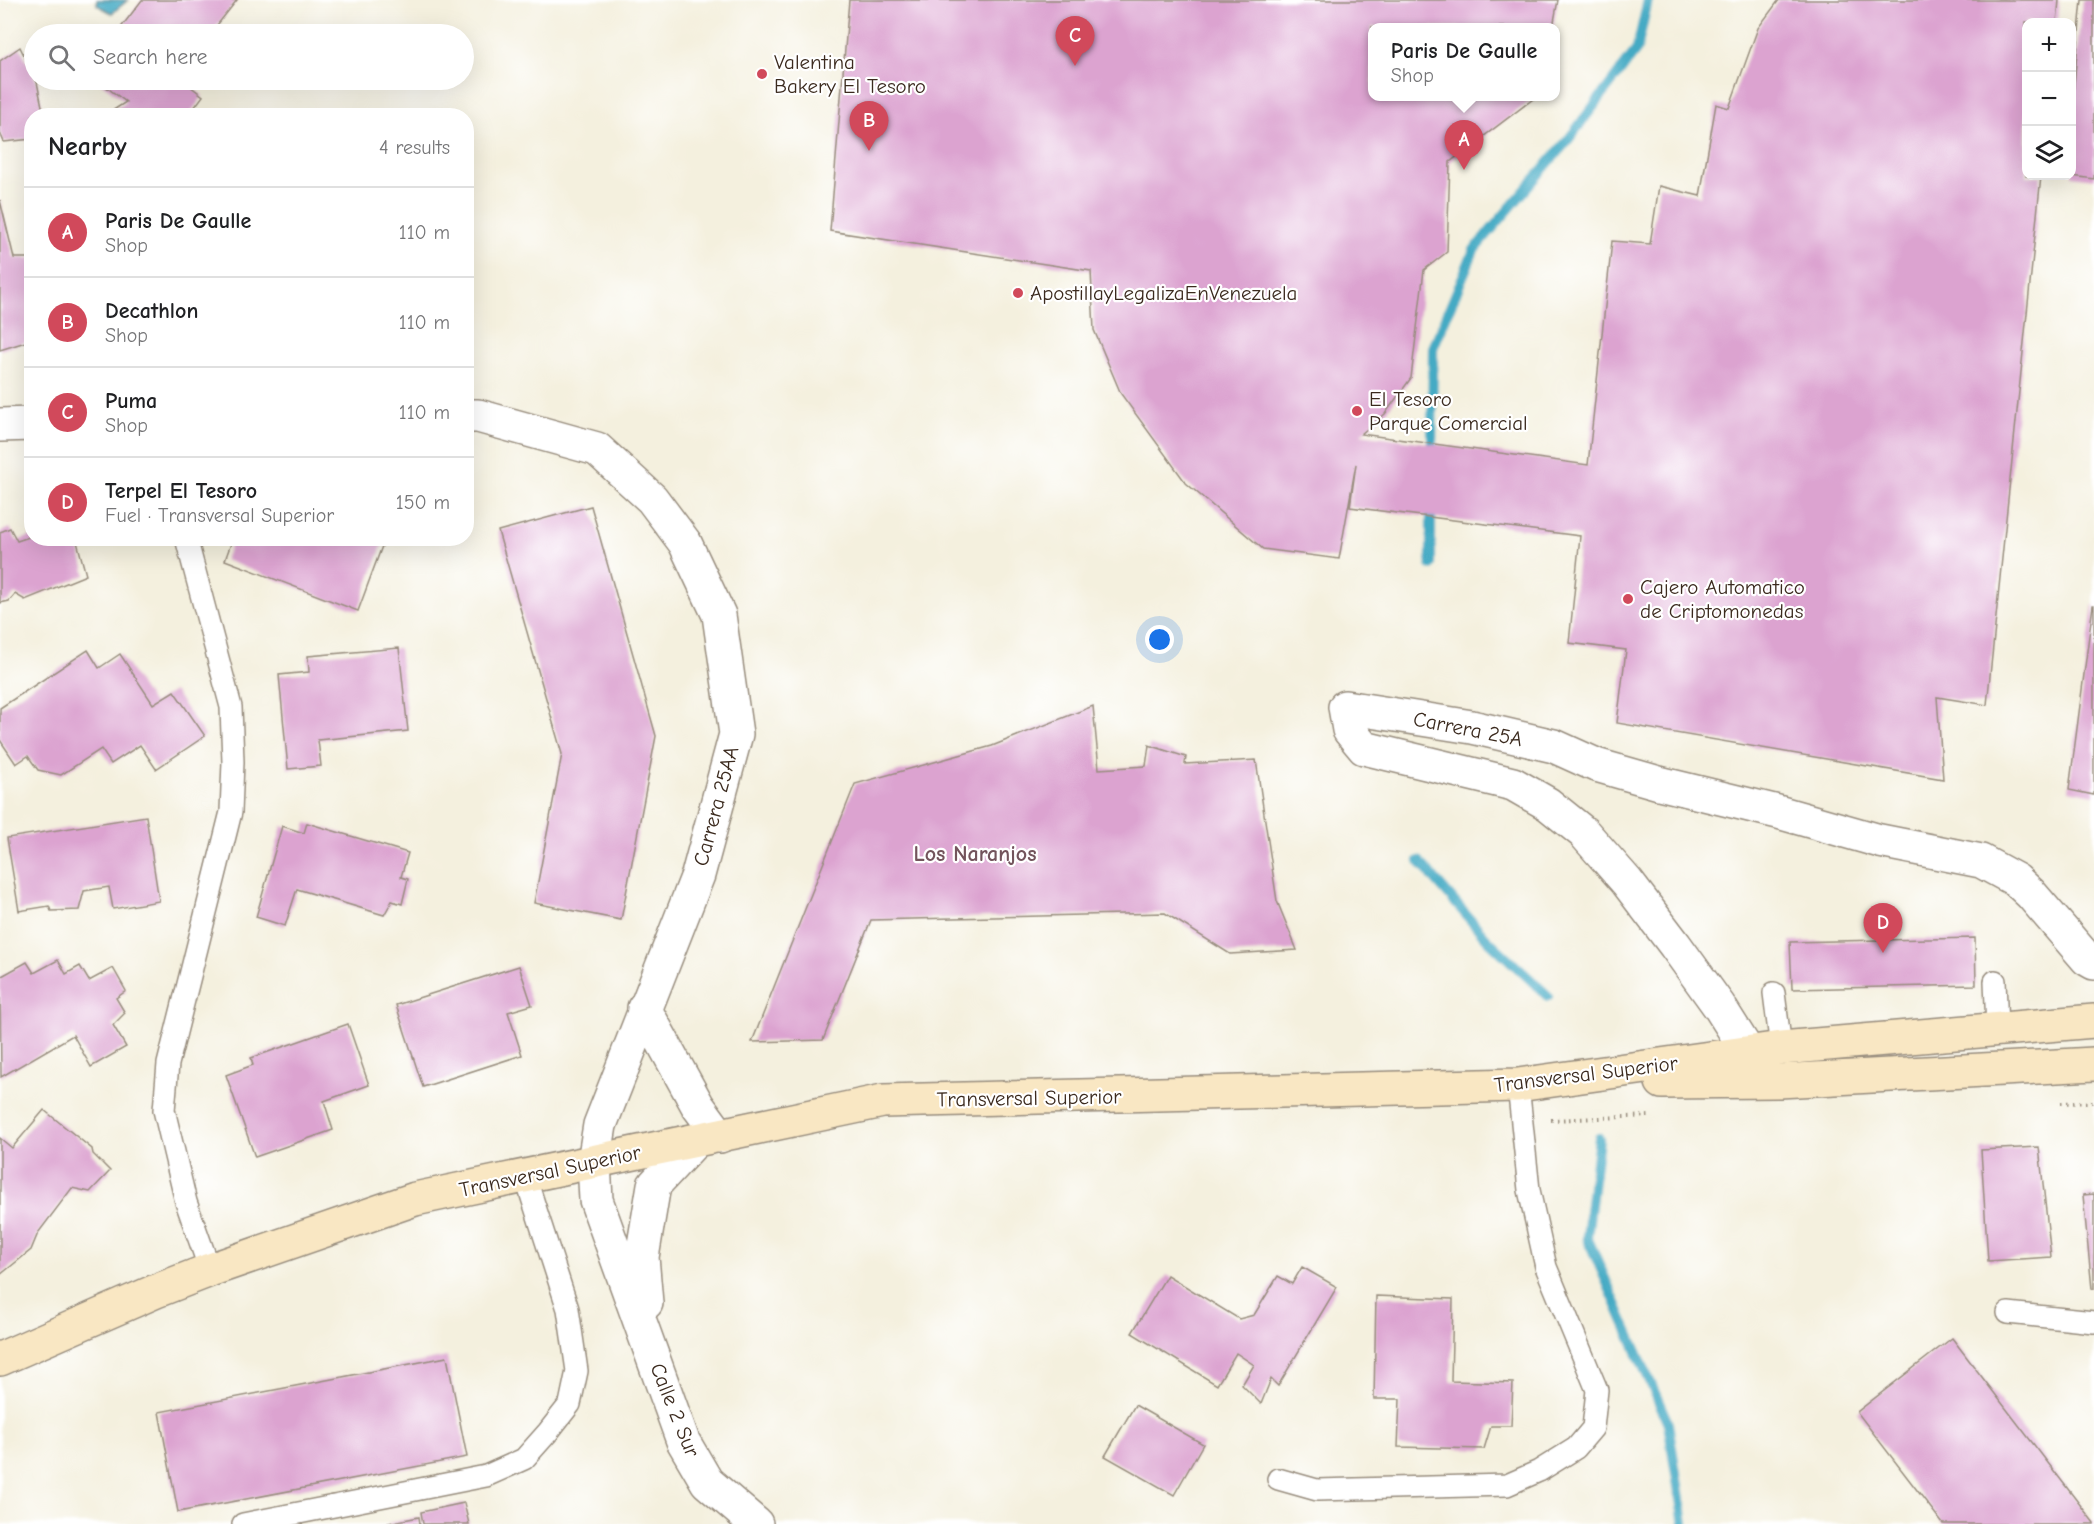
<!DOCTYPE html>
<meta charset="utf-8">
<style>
:root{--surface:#fff;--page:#f2f2f2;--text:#202124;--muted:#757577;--line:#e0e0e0;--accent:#d1495b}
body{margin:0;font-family:"Comic Neue",sans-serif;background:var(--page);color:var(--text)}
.controls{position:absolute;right:18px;top:18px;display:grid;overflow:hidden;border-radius:12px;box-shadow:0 6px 24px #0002}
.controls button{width:54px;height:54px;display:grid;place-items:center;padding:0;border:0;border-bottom:2px solid var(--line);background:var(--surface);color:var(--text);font:30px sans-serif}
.you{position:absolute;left:1160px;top:640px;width:21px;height:21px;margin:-15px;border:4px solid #fff;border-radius:50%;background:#1a73e8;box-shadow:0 0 0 9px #1a73e833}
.badge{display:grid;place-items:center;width:39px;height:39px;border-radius:50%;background:var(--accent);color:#fff;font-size:20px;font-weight:700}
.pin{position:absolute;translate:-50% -50px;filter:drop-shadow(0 2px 3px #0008)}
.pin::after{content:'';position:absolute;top:32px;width:21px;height:18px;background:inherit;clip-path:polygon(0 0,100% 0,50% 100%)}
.popup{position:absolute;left:1368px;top:23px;width:192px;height:78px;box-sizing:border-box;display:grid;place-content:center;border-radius:12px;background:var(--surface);filter:drop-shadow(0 2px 4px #0005);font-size:20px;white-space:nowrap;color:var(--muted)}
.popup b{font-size:22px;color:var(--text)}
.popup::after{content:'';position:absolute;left:50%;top:100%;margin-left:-12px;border:12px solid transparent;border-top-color:var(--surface)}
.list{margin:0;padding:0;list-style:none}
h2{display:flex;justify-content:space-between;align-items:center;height:78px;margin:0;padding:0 24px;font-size:26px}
h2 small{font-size:20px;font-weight:400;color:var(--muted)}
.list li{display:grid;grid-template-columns:39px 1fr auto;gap:18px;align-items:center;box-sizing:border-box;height:90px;padding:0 24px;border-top:2px solid var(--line)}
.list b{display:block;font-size:22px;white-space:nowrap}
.list p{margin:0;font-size:20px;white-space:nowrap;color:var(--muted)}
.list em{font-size:20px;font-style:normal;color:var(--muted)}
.icon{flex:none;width:33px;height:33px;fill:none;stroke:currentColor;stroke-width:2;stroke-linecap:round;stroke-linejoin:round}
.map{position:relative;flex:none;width:2094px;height:1524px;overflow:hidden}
.search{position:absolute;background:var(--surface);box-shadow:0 6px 24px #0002;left:24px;top:24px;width:450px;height:66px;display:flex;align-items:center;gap:15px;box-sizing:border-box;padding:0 21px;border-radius:33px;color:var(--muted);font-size:22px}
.panel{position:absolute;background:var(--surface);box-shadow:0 6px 24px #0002;left:24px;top:108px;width:450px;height:438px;border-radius:24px}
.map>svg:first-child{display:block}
.water{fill:url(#water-ripples);stroke:#406a71;stroke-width:1.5}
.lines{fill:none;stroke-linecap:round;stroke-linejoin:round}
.stream{stroke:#44aac4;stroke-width:10}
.building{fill:#dca3d0}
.service-casing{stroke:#988d7e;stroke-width:24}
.minor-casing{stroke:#988d7e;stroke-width:36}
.secondary-casing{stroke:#988d7e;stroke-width:36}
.path{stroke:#988d7e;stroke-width:4;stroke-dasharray:1.5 4.5;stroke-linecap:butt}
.service{stroke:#fff;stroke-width:21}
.minor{stroke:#fff;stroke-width:33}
.secondary{stroke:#f9e7c3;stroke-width:33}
.poi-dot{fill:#d1495b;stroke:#fff;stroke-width:2}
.labels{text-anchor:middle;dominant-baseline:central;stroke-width:4.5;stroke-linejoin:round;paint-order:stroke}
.poi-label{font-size:21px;fill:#3b2a1e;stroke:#fff;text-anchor:start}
.street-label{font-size:21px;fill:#3b2a1e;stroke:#fff}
.neighbourhood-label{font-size:22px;font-weight:bold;fill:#73545c;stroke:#fff}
</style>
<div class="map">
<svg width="2094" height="1524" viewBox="0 0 2094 1524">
<defs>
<pattern id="water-ripples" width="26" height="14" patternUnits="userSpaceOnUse" patternTransform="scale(1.5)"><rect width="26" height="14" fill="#44aac4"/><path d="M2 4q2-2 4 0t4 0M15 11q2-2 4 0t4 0" fill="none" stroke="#3a8b9f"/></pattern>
</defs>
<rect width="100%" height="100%" fill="#fff"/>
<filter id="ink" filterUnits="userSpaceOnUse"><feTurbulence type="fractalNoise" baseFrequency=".0167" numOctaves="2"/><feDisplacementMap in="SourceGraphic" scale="12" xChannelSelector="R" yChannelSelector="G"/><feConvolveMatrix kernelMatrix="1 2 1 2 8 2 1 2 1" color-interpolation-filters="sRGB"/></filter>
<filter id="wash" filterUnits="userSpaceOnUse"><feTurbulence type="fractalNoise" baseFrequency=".008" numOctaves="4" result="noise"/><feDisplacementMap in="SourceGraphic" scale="24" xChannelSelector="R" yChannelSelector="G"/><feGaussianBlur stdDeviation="1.35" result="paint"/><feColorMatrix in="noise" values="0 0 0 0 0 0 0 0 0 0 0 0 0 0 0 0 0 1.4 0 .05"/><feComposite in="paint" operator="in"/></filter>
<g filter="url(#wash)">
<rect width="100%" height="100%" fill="#f4f0de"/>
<!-- water -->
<path class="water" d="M97 0H128L112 13 97 5Z"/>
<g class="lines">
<!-- stream -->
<g class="stream">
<path d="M1432 457 1433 348 1474 250 1568 140 1637 49 1648 0"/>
<path d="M1431 565V505"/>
<path d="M1419 861 1487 939 1548 996"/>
<path d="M1599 1138 1587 1237 1668 1423 1684 1524"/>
</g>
</g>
<g id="blocks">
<!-- building -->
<g class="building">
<path d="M142 0H237L210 34H116Z"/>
<path d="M849 0H1558L1553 27H1372V96H1537L1450 162 1447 252 1424 270 1411 378 1385 414 1361 434 1588 465 1612 241 1650 244 1659 186 1700 196 1716 104 1729 108 1758 28 1779 0H2059L2057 22H2026V176H2041L1987 705 1937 697 1943 779 1617 723 1626 650 1569 643 1580 536 1350 507 1356 464 1339 559 1263 549 1186 483 1121 394 1094 330 1091 271 830 231Z"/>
<path d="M2082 0H2094V179L2072 176V106Z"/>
<path d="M20 47 37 82 44 116H32V139L4 142 0 133V61Z"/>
<path d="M97 80H182L203 96 188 116H117L112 111 126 102Z"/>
<path d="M0 200 14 258H32V340L0 350Z"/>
<path d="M591 506 656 736 621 920 534 903 562 754 498 531Z"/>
<path d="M10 528 17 541 32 536V538H76L86 575 25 600 15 594 9 601 0 603V532Z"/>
<path d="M233 538H385L358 611 225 560Z"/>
<path d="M2093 605H2094V795L2069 790Z"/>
<path d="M399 648 408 731 318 740 321 766 288 769 279 675 309 672 308 656Z"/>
<path d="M88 650 99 668 120 654 153 704 174 691 205 736 156 769 140 745 111 764 101 749 61 775 38 770 28 756 16 764 0 740V708Z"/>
<path d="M1093 706 1099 769 1146 766 1149 745 1186 757 1185 764 1256 760 1277 901 1297 950 1230 954 1165 913 871 920 823 1040 752 1042 855 784 992 746Z"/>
<path d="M146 816 159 901 113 909 109 887 84 891 79 910 51 911 49 906 19 911 7 838Z"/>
<path d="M307 823 408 853 401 877 408 879 402 904 392 901 384 915 297 889 285 926 256 917 282 826 304 833Z"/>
<path d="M1975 938 1976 985 1792 989 1790 942Z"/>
<path d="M58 960 66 974 80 966 89 981 113 968 126 991 116 998 125 1013 113 1025 126 1047 91 1067 73 1035 1 1077 0 977 27 962 34 973Z"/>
<path d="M519 966 532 1005 508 1012 522 1055 423 1087 396 1005Z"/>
<path d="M348 1024 369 1085 324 1101 333 1130 255 1157 226 1075 253 1065 251 1058Z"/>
<path d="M44 1110 92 1149 93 1154 110 1171 90 1192 72 1188 38 1233 31 1250 0 1275V1138L12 1148Z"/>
<path d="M2039 1147 2051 1257 1988 1261 1981 1150Z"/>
<path d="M2094 1194V1289H2092L2083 1195Z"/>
<path d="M1302 1267 1337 1287 1278 1386 1271 1379 1261 1404 1242 1385 1254 1365 1236 1353 1217 1385 1132 1333 1167 1275 1239 1319 1254 1315 1278 1276 1292 1284Z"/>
<path d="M1376 1296 1453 1299 1451 1381 1513 1383 1511 1426H1491L1484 1449 1398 1447 1400 1399H1374Z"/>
<path d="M1952 1338 2094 1523V1524H1943L1857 1412Z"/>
<path d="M447 1357 467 1457 178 1512 159 1412Z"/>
<path d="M1135 1405 1203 1444 1174 1495 1105 1456Z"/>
<path d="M464 1503 469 1524H423L421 1512Z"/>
<path d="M419 1517 420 1524H388V1523Z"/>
</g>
</g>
</g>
<g filter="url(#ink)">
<use href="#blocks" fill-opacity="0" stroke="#988d7e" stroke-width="1.5"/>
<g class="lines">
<!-- service casing -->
<g class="service-casing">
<g id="service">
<path d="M186 538 231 707 233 762 231 812 168 1064 164 1110 186 1202 210 1270"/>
<path d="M1995 981 1997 1028"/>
<path d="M1774 993 1781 1048"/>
<path d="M2008 1313 2094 1322"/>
<path d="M1278 1479 1317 1490 1507 1485 1539 1471 1576 1448 1593 1428 1597 1390 1546 1267 1529 1190 1518 1085"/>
<path d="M243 1524 486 1476 524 1459 548 1432 570 1404 577 1371 568 1309 525 1176"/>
</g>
</g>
<!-- minor casing -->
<g class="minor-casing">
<g id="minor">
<path d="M466 416H478L597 449 652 499 685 543 719 615 736 734 698 875 600 1125 594 1162 596 1200 683 1441 707 1482 756 1524"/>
<path d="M0 425 32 424"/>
<path d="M644 1008 698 1106 720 1136"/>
<path d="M1748 1052 1719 1006 1675 945 1627 882 1584 833 1548 804 1513 784 1364 748 1349 730 1345 707 1472 727 1554 746 1596 765 1659 783 1778 812 1880 841 1981 861 2016 880 2031 894 2087 959 2094 963"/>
<path d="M646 1303 642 1257 654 1185 695 1141"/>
</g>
</g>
<!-- secondary casing -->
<g class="secondary-casing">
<g id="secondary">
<path d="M1662 1082 1779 1081 2094 1064"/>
<path d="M0 1359 156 1291 210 1270 415 1199 883 1101 1518 1085 1781 1048 2094 1021"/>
</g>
</g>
<!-- path -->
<g class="path">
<path d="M2061 1103 2094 1102"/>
<path d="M1551 1120 1651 1116"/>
</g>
<!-- service -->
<use href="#service" class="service"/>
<!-- minor -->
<use href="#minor" class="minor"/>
<!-- secondary -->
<use href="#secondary" class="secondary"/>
</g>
</g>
<!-- markers -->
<g class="poi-dot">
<circle cx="762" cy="74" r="6"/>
<circle cx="1018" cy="293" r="6"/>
<circle cx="1357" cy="411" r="6"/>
<circle cx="1628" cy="599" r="6"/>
</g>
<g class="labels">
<!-- poi labels -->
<g class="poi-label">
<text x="774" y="62">Valentina<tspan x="774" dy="24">Bakery El Tesoro</tspan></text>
<text x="1030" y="293">ApostillayLegalizaEnVenezuela</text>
<text x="1369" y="399">El Tesoro<tspan x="1369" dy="24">Parque Comercial</tspan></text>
<text x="1640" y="587">Cajero Automatico<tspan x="1640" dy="24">de Criptomonedas</tspan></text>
</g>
<!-- street labels -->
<g class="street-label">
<text transform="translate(1468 729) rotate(11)">Carrera 25A</text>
<text transform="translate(716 806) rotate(-75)">Carrera 25AA</text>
<text transform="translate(1586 1074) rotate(-7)">Transversal Superior</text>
<text transform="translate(1029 1098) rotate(-1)">Transversal Superior</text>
<text transform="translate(550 1171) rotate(-12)">Transversal Superior</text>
<text transform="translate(675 1410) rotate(68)">Calle 2 Sur</text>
</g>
<!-- neighbourhood labels -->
<g class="neighbourhood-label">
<text x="975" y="854">Los Naranjos</text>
</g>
</g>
</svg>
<div class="controls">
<button>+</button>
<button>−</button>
<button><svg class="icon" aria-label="layers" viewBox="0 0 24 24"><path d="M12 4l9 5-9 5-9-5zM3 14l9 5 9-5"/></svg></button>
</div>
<div class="you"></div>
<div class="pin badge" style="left:1464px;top:170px">A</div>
<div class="popup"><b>Paris De Gaulle</b>Shop</div>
<div class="pin badge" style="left:869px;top:151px">B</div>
<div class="pin badge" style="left:1075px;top:66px">C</div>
<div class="pin badge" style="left:1883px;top:953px">D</div>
<div class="search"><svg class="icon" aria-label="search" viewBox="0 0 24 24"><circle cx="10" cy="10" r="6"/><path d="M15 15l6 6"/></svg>Search here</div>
<section class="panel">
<h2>Nearby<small>4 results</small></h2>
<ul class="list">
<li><span class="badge">A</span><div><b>Paris De Gaulle</b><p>Shop</p></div><em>110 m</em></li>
<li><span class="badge">B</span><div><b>Decathlon</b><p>Shop</p></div><em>110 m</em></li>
<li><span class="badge">C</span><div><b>Puma</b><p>Shop</p></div><em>110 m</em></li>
<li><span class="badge">D</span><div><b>Terpel El Tesoro</b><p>Fuel · Transversal Superior</p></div><em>150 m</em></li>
</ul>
</section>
</div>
